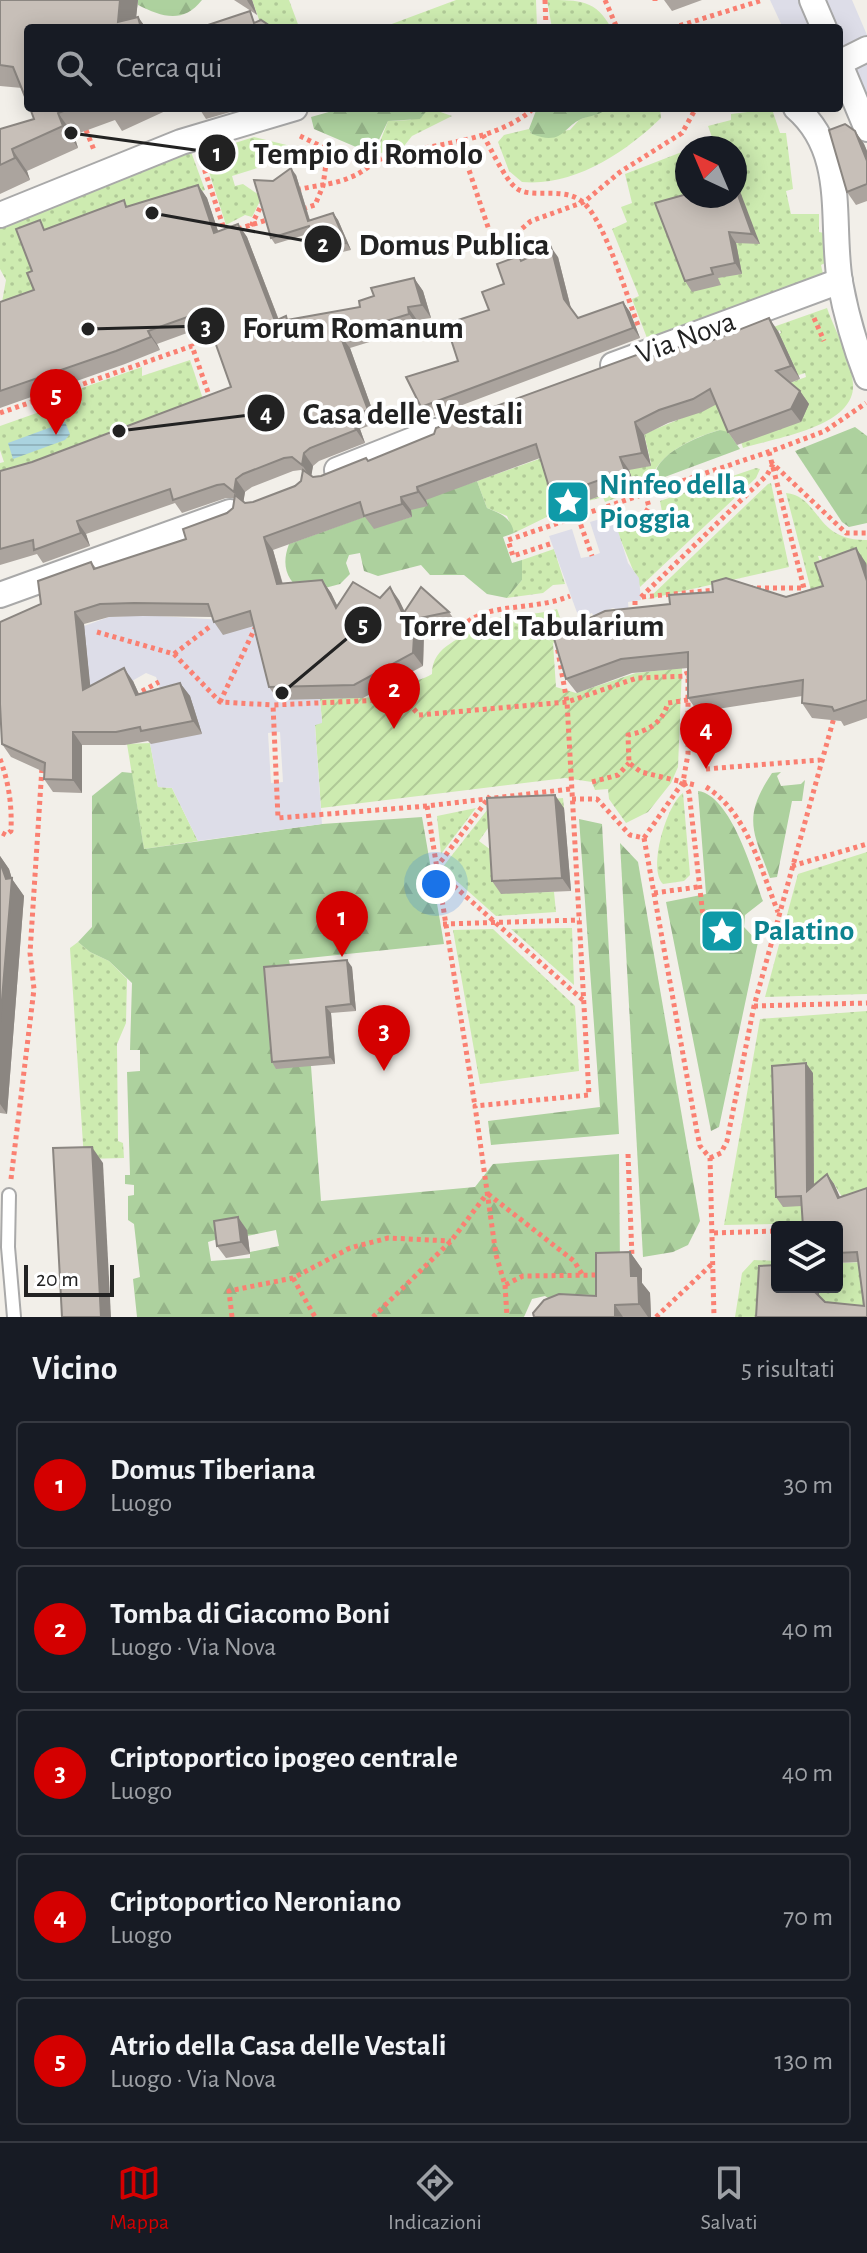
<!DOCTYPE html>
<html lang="it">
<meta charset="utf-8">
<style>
:root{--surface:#171b24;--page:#242831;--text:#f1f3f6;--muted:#9ea1a6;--line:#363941;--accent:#d40000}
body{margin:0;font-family:"Alegreya Sans",sans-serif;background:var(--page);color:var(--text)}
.controls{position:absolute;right:24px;bottom:24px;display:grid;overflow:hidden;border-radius:8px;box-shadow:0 4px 20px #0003}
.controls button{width:72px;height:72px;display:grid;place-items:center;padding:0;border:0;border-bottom:2px solid var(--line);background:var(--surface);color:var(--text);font:40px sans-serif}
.compass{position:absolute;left:675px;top:136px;width:72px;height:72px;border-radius:50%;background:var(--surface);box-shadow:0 4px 20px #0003;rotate:316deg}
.scale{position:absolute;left:24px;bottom:20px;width:90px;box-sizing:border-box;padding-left:8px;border:4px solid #222;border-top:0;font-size:22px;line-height:28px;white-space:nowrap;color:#222;-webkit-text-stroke:6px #fff;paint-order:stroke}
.you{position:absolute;left:436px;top:884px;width:28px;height:28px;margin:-20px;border:6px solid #fff;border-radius:50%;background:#1a73e8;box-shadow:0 0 0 12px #1a73e833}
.badge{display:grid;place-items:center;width:52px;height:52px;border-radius:50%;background:var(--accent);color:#fff;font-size:26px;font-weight:700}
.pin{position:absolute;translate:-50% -66px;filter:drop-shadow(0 2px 4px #0008)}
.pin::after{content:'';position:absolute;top:42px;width:28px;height:24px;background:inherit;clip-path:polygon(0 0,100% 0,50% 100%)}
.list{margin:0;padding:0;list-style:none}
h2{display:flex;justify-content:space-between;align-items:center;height:104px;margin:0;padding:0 32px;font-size:34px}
h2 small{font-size:26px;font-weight:400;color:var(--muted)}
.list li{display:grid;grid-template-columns:52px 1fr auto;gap:24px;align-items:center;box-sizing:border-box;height:128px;margin:0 16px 16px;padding:0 16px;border:2px solid var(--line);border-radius:8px}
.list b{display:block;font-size:30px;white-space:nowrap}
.list p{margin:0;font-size:26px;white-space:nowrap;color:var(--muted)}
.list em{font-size:26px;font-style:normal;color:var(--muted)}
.icon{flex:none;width:44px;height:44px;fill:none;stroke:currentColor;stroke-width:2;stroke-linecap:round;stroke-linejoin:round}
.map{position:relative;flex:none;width:867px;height:1317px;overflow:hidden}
.search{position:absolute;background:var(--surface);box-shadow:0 4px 20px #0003;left:24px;right:24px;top:24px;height:88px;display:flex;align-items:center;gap:20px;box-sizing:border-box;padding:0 28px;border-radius:8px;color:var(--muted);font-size:30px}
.sheet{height:824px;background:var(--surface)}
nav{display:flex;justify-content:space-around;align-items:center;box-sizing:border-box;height:112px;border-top:2px solid var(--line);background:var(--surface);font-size:22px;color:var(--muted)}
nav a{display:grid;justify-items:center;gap:4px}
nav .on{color:var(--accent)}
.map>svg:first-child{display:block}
.grass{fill:url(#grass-dots)}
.forest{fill:url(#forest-firs);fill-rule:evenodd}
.garden{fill:url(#garden-furrows)}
.plaza{fill:#dddde8;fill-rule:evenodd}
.water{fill:url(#water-rules)}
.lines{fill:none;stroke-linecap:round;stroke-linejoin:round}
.lane-casing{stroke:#a9a9a9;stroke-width:16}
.street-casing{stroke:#a9a9a9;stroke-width:28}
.path{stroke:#fa8072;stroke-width:5;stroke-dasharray:4 4;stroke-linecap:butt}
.lane{stroke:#fff;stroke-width:12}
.street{stroke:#fff;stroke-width:24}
.wall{fill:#aba49e;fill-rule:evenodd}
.shaded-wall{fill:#8b8681}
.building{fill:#c7bfb8;stroke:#8b8681;stroke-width:2}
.labels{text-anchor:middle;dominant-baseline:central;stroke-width:8;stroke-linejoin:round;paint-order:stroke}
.street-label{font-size:30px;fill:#222;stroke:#fff}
.culture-label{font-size:30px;font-weight:bold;fill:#0d838f;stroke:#fff;text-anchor:start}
.leader{fill:none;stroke:#222;stroke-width:3}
.callout-dot{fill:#222;stroke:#fff;stroke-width:3}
.mark-label{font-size:24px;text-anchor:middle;font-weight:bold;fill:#fff}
.callout-label{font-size:32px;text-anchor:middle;font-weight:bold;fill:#222;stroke:#fff;stroke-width:8;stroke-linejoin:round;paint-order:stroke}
</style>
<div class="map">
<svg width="867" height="1317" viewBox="0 0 867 1317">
<defs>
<pattern id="grass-dots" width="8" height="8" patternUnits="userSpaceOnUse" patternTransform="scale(2)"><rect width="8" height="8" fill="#cdebb0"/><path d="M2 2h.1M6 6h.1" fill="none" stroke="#b0c997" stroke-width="1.8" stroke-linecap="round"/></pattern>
<pattern id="forest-firs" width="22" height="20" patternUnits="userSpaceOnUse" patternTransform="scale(2)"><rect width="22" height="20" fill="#add19e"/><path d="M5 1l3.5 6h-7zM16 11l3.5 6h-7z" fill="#95b388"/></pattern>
<pattern id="garden-furrows" width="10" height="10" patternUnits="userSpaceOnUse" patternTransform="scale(2)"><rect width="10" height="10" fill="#cdebb0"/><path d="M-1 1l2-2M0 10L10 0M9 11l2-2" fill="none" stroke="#b0c997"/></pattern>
<pattern id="water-rules" width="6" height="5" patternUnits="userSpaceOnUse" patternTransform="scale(2)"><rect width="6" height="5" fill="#aad3df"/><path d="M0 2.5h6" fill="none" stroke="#92b5bf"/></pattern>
</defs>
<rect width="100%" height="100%" fill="#f2efe9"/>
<!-- grass -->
<g class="grass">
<path d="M252 0H289L299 27 262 28Z"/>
<path d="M456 0H536L537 28H381Z"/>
<path d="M547 0C580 0 596 0 611 28H552Z"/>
<path d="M429 108 452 116 412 136 404 146 375 155 388 121 410 120Z"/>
<path d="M608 108H660L661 118C625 153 573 187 522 182L509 171 498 142 504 135 529 129 532 134 570 130 579 120Z"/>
<path d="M772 109 780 133H786L793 189 786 191 791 214H819V232L824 233 829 261 821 265 823 274 756 304 754 299 647 338 632 299 639 296 612 229 627 222 621 207 632 203 625 174 687 150V196H735V148H693L713 140 708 126 731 120V114Z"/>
<path d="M254 137 311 151 232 176 235 186 243 184 262 197 252 217 245 215 226 225 203 153Z"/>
<path d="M190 149 205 190 190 195 46 309 0 313 6 280 0 269V226Z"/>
<path d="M827 308C835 331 852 360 853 384 856 427 774 438 743 448L736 426 743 423 740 407 760 399 759 394 806 377 805 373 756 389 751 371 790 356 787 352 749 366 743 350 749 348 748 345 781 333 780 330 740 349 756 397 737 406 739 417 734 419 710 353 699 358 701 362 706 360 719 398 698 405 683 364 675 366 690 407 671 414 656 380 649 381 663 418 642 426 630 390 634 388 633 382 622 385 646 467 651 463 644 434 720 402 739 443 720 430C697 436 660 452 652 477L655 484 605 502 603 497 588 501 573 459 581 450 584 434 573 421 564 422 561 409 576 403 581 406 580 401 591 397 602 428 594 430 591 422H587L590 430 586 440 589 444 594 440 597 448 600 447 598 436 605 433 609 445 613 444 611 434 617 431 609 430 595 390Z"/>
<path d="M190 360 209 417 0 487V463L4 462 0 450V426L48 409 45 401 142 367V376Z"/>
<path d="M545 457 561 510 514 533 507 516 487 508 477 481Z"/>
<path d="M756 468 760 469 756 478 640 587 617 531 663 517 660 501Z"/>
<path d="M771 483 789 567 648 599 768 484Z"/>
<path d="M786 493C821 497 814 541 867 540V565L829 576 821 556H818L833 599 815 606Z"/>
<path d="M554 549 565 584 553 585 543 593 507 598 522 580V560Z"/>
<path d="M557 609 562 623 579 618 583 628 553 643 531 629 494 636 481 622C506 613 531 617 557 609Z"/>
<path d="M150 743 158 787 172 788 198 841 144 849 127 744Z"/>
<path d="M683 793 690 875 684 881 663 884C647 869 667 804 683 793Z"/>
<path d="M563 798 564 808 500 811 479 841 499 856 501 893 554 892 556 912 496 916 442 868 491 805Z"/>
<path d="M476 808 441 854 437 816Z"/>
<path d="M867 852V994L765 997 798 874Z"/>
<path d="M572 928 574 985 511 929Z"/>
<path d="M493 929 575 1006 579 1071 480 1084 453 930Z"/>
<path d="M78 942 90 952 109 961 127 979 126 1023 117 1044 118 1141 123 1143 124 1158 84 1159 70 948Z"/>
<path d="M867 1011V1202L844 1200 834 1184 827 1190 867 1222 724 1225 760 1019Z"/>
<path d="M754 1260 777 1261V1287L816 1317H735L742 1273Z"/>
<path d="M867 1262V1317H836L819 1298V1287H837V1263Z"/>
</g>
<!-- forest -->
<g class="forest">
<path d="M138 0H202C183 24 162 17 138 5Z"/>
<path d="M343 108H429L420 119 388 121 374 150H363L314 129 311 117Z"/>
<path d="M537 108H608C600 115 594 115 584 118 563 125 564 147 532 134L529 129Z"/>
<path d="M855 427 867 436V523L849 527 842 522 795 451Z"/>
<path d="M720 430 728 432 740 449 654 481C652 454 699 436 720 430Z"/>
<path d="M477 481 487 508C501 514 511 517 514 533L503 537 512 563 522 560V580L507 598 487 594 464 575H430L421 565 378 576 364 571 360 553 349 555 346 563 350 574 340 584 306 593C286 582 281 565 289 544L369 515 374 528 411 517 410 503 427 505 425 498Z"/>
<path d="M122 772 132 773 144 849 322 824 422 817 444 944 289 960 311 1066 321 1201 475 1187 493 1164 619 1154 620 1270 592 1306 564 1308 545 1296 532 1299 524 1317H137L133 1279 140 1277 134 1224 128 1220V1196L134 1195V1185L125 1184V1175H130L127 1072 140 1071V1050H130L132 983 109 961 90 952 78 942 92 927V796ZM246 1230 247 1236 276 1230 279 1246 250 1252V1258L211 1261 208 1242Z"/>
<path d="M781 772 777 776 781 786 801 784 805 780 802 801H792L777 877 770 878C753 831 742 818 772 773Z"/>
<path d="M698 791C731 795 753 873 763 901L745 915 744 927 758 942 719 1127 711 1131 666 902 706 894Z"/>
<path d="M579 819 602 824 619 1134 491 1145 488 1121 600 1107Z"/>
<path d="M620 843 638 862 700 1221 688 1245 673 1252 643 1257Z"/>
</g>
<!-- garden -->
<path class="garden" d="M481 622 494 636 531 629 553 643 556 687 576 693 636 673 682 668 678 767 671 783 648 812 626 823 609 799 608 789 595 790 592 782 565 778 321 808 315 725 322 722 320 699 384 697V687C402 677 413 686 432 674 432 644 463 641 481 622Z"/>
<!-- plaza -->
<g class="plaza">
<path d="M770 0H852L867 35V117L854 110 847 112 842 101 839 102V28H783Z"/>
<path d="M613 515 628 563 639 578 641 600 628 602 629 614 613 608 607 610 598 625 592 613 579 618 549 536 572 529 581 558 592 556 600 553 590 522Z"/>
<path d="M143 615 258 622 320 698 322 723 315 725 322 824 198 841 172 788 158 787 150 743 165 703 156 677 146 673 92 704 84 626 109 617ZM280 732 283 782 271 783 268 733Z"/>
</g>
<!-- water -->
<path class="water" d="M65 422 70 434 65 440 13 459 8 443Z"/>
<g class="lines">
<!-- lane casing -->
<g class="lane-casing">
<path id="lane" d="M9 1195 8 1247 14 1317"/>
</g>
<!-- street casing -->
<g class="street-casing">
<g id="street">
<path d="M812 0 824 28"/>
<path d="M839 62 867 129"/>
<path d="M839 63 867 49"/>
<path d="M796 108C848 153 830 222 840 282 846 315 855 346 867 377"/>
<path d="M0 215 181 142 295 108"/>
<path d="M613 365 840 281"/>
<path d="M337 470 435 431"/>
<path d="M0 595 230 512"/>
</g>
</g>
<!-- path -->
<g class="path">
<path d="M545 0 546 28"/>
<path d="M605 0 617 28"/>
<path d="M655 0V1"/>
<path d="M625 28H629"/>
<path d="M672 28 763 0"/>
<path d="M86 130 94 150"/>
<path d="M483 135C490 147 505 179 515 187 530 201 565 184 585 204 607 227 627 297 639 328"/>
<path d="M300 136 341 156 368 163"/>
<path d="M459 140 494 245 507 241 531 221 584 202 620 172 682 133 696 108"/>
<path d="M202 162 225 232"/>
<path d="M297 190C315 185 334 185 351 177 365 172 373 161 388 156 436 143 496 142 534 108"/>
<path d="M303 209 315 205 323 186 328 149"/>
<path d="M251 226 264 200"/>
<path d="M238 229 270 219"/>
<path d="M814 318 824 341"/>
<path d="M0 413 192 346 210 398"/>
<path d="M769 452 806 596"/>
<path d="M578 517 592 556"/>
<path d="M617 524 644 515 649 507 646 496"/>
<path d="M550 544 513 556 508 540 777 449 825 431 866 403"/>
<path d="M749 588H803"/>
<path d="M641 597 767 475 773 464 846 533H867"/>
<path d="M642 597 716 590"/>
<path d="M635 601V614"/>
<path d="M422 630C467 637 460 616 497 610 522 605 545 606 570 596"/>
<path d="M97 632 174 654 220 702 273 705"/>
<path d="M561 644 557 646 567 702 589 1095 475 1106 496 1255 505 1285 523 1276 601 1275"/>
<path d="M174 654 212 625"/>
<path d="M135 695 159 682"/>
<path d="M688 700 668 703C662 723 649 731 628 735L629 763 641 772 695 785"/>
<path d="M220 702 255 628"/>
<path d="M0 759C9 783 12 805 11 831L6 835 0 832"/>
<path d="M706 769 820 760"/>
<path d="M592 782 618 775 629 763"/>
<path d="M684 783 689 792 704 925"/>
<path d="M706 787C747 812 761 870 778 912"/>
<path d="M570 789 427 806 278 818 273 705 405 699 419 715 567 702 637 678 688 676"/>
<path d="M572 799H597L630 835 644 838 697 1132 700 1146 710 1158 714 1317"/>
<path d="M427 806 475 1106"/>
<path d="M644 838 683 782 688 754V676L684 665"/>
<path d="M792 866 867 844"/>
<path d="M436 868 490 796"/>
<path d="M436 870 584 1001"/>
<path d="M654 893 698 887"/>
<path d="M443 924 580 920"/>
<path d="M754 1006 867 1003"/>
<path d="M628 1154 632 1257"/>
<path d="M710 1158 721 1153 727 1141 754 1006 835 714"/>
<path d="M11 1179 34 989 30 953 42 767"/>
<path d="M488 1194 574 1261 582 1274"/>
<path d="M714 1233 777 1231"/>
<path d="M293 1278 315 1317"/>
<path d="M505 1285 507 1317"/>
<path d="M232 1317 229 1291 293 1278 350 1248 388 1238 451 1241"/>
<path d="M373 1317 451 1241 486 1195"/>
<path d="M656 1317 713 1263"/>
</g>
<!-- lane -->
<use href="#lane" class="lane"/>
<!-- street -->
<use href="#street" class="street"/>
</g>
<!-- wall -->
<g class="wall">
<path d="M0 0H138L136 17H138L146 28H28L22 88 0 86Z"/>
<path d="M234 0H252L257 15Z"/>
<path d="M664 0H702L672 11Z"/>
<path d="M30 108H172L122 131 115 120 74 135 78 148 27 171 30 180 0 194V129L34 119Z"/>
<path d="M199 108H244L206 119Z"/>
<path d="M855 131 864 144 867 151V201L856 205 847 192Z"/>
<path d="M296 175 310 220 333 213 338 220 351 250 321 257 316 250 311 233 275 244 271 238Z"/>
<path d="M198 185 207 198 218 231 238 224 247 237 279 320H288L360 307 374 296 414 278 423 291 431 318 417 320 418 327 350 348 377 423 360 429 365 443 319 461 313 466 311 475 313 477 321 476 368 461 645 358 701 340 704 344 778 331 800 379 790 383 800 391 809 404 801 422 737 445 728 432 717 404 702 412 668 423 644 435 651 466 629 470 634 484 561 510 552 497 540 458 426 500 428 506 411 510 412 517 374 529 365 517 273 550 283 584 322 580 331 593 337 606 380 598 399 600 405 612H449L458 625 424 632 423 666 363 698 278 700 269 687 254 626 223 635 214 622 212 617 143 616 109 617 84 624 90 686 133 681 139 694 180 683 190 696 202 734 151 744 148 741 125 745H82V793L53 792 44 779V772L11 757 2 744 1 718H0V622L41 604 91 562 96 568 186 539 233 508 235 498H226L182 513 175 503 86 534 90 546 43 563 37 554 0 565V471L32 462 231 387 209 325 157 344 160 350 125 364 0 408V302L34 290 32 271 46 229 128 206ZM301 470 303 472 301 481 295 486 253 502H243L245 492 252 487 293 471Z"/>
<path d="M735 196 760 244 736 243 742 274 718 278 721 285 692 292 685 281Z"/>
<path d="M558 257 571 308 578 318 623 302 630 312 640 338 428 418 421 407 458 361 504 284 522 261Z"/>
<path d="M856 548 867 565V718L844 726 841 721 812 718 802 703V696L698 712 688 698V668L632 673 577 693 566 679 786 597 823 586Z"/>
<path d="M564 808 571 891 501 894 492 881Z"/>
<path d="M0 856 9 869 12 879 24 896 7 1114 0 1113Z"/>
<path d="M352 967 356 1011 331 1013 335 1064 276 1069 272 1062Z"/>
<path d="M813 1073 814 1185 827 1174 834 1184 840 1198 867 1188V1317L777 1287H819V1296L825 1302 864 1306 858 1262 837 1263V1227L802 1206 783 1207 776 1197Z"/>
<path d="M247 1230 250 1254 226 1258 217 1246Z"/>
<path d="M630 1252 642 1269V1283L650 1293 651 1317H534L596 1296Z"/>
</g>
<!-- shaded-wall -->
<g class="shaded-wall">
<path d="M120 0H138L135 28 118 22Z"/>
<path d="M247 0H252L257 15 248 2Z"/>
<path d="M138 17 146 28H141Z"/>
<path d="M58 113 74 135 78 148 63 126Z"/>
<path d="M855 131 864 144 867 151V161Z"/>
<path d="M12 149 27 171 30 180 15 158Z"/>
<path d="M291 168 296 175 312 228 308 221Z"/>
<path d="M735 178 760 244 752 234 735 187Z"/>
<path d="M198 185 207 198 223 246 214 233Z"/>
<path d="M333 213 338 220 351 250 346 243Z"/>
<path d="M238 224 247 237 284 334 275 321Z"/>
<path d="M729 232 736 243 742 274 735 263Z"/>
<path d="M551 247 558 257 571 309 564 299Z"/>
<path d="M414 278 423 291 431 318 422 305Z"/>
<path d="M623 302 630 312 640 338 633 328Z"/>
<path d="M408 307 417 320 418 327 409 314Z"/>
<path d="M769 318 778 331 800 379 791 366Z"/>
<path d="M148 331 157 344 160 350 151 337Z"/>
<path d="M340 335 350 348 377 423 368 410Z"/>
<path d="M800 391 809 404 801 422 791 409Z"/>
<path d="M351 416 360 429 365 443 356 430Z"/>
<path d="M635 422 644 435 651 466 642 453Z"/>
<path d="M304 453 313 466 311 478 302 465Z"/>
<path d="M620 457 629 470 634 484 625 471Z"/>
<path d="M236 479 245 492 243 505 234 492Z"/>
<path d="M417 487 426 500 428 506 418 492Z"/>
<path d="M401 497 411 510 412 517 402 504Z"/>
<path d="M77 521 86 534 90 546 81 533Z"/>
<path d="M264 537 273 550 286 597 277 584Z"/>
<path d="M856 548 866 563 867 581Z"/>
<path d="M322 580 331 593 345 621 336 608Z"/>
<path d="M390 587 399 600 412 627 403 614Z"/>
<path d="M75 612 84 624 92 703 83 690Z"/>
<path d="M415 619 424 632 423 666 413 653Z"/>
<path d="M124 668 133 681 145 708 136 695Z"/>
<path d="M180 683 190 696 202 734 193 721Z"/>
<path d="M73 732 82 745V793L73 780Z"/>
<path d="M555 795 564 808 571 891 562 878Z"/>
<path d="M0 856 9 869 12 879 24 896 7 1114 0 1104V1024L6 879 0 866Z"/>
<path d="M347 960 352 967 356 1011 351 1004Z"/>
<path d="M326 1007 331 1013 335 1064 330 1057Z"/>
<path d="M806 1063 813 1073 814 1201 807 1191Z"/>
<path d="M92 1147 103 1163 111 1317H101Z"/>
<path d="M827 1174 834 1184 845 1208 838 1198Z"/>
<path d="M238 1217 247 1230 250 1254 241 1242Z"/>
<path d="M630 1252 642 1269V1283L650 1293 651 1317H648L639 1304 631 1276Z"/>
<path d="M812 1287H819V1299L812 1289Z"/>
<path d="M615 1305 623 1317H615Z"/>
</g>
<!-- building -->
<g class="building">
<path d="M0 0H120L118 22 138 17 141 28H28V104L13 67 0 65Z"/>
<path d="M250 11 254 23 261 20 273 28H199Z"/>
<path d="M30 108H72L58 113 63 126 12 149 15 158 0 165V129L34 119Z"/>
<path d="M845 124 855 131 867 161V184L847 192 829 130Z"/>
<path d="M291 168 308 221 333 213 346 243 316 250 309 226 271 238 254 180 273 181Z"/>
<path d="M198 185 214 233 238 224 275 321 286 316 287 320 360 307 359 301 374 296 371 288 414 278 422 305 408 307 409 314 340 335 368 410 351 416 356 430 310 448 304 453 302 465 292 457 284 458 243 474 236 479 234 492 224 484 217 485 173 500 170 489 77 521 81 533 34 550 33 540 0 549V471L32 462 231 387 204 311 148 331 151 337 116 351 0 391V302L34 290 27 273 32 271 16 229 40 220 44 230 124 200 126 207Z"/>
<path d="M735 187 752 234 729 232 735 263 711 268 713 274 685 281 655 203 687 194V196H735Z"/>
<path d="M551 247 564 299 578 318 623 302 633 328 421 407 406 377 458 361 446 324 489 310 482 292 504 284 497 264 519 256 521 261Z"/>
<path d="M769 318 791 366 776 371 800 391 791 409 728 432 710 389 693 399 659 410 635 422 642 453 620 457 625 471 552 497 536 444 417 487 418 492 401 497 402 504 364 516 360 502 264 537 277 584 322 580 336 608 353 582 380 598 390 587 403 614 421 587 449 612 415 619 413 653 354 685 269 687 250 611 214 622 208 604 134 603 100 604 75 612 83 690 124 668 136 695 180 683 193 721 141 731 140 727 116 732H73V780L44 779 45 763 2 744 0 704V622L41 604 38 581 91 562 94 569 186 539 183 529 227 513 233 508 235 495 245 503 253 502 295 486 301 481 303 470 313 477 321 476 366 458 368 461 434 434 436 428 642 353 644 359 701 340 703 344Z"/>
<path d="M856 548 867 581V700L834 711 832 707 802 703 803 680 688 698V652L621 659 566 679 553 635 605 611 670 604 669 595 713 592 712 582 726 578 786 597 823 586 815 563Z"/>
<path d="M555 795 562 878 492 881 487 798Z"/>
<path d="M0 862 6 879 12 878 0 1024Z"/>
<path d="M347 960 351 1004 326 1007 330 1057 272 1062 264 967Z"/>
<path d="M806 1063 807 1191 827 1174 838 1198 867 1188V1317H756L759 1266 777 1265V1287H812V1289L825 1302 864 1306 857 1252 837 1253V1227H803L801 1196 776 1197 772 1066Z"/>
<path d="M92 1147 101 1317H62L53 1148Z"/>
<path d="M238 1217 241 1242 217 1246 214 1221Z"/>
<path d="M630 1252 631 1276H638L639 1304 615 1305V1317H534L533 1313 544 1300 559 1294 596 1296V1253Z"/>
</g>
<!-- icons -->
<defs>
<g id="sight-square" transform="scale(2.3)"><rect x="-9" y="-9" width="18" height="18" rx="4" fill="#0f9aa8" stroke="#fff"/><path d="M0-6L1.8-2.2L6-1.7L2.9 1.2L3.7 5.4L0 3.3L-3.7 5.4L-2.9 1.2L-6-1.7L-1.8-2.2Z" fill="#fff"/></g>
</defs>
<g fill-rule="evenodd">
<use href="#sight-square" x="568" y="502"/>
<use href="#sight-square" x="722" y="931"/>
</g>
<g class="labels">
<!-- street labels -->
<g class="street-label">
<text transform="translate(686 338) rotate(-20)">Via Nova</text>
</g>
<!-- culture labels -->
<g class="culture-label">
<text x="599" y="485">Ninfeo della<tspan x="599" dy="34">Pioggia</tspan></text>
<text x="753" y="931">Palatino</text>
</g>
</g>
<!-- callouts -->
<path class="leader" d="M71 133L217 153M152 213L323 244M88 329L206 326M119 431L266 413M282 693L363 625"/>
<g class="callout-dot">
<circle cx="71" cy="133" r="8"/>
<circle cx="152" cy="213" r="8"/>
<circle cx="88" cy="329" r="8"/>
<circle cx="119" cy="431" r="8"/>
<circle cx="282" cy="693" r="8"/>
<circle cx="217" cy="153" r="20"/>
<circle cx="323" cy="244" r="20"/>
<circle cx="206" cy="326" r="20"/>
<circle cx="266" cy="413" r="20"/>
<circle cx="363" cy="625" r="20"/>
</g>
<g class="mark-label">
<text x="217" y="161">1</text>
<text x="323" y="252">2</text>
<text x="206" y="335">3</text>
<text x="266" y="421">4</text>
<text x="363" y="633">5</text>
</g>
<g class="callout-label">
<text x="368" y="164">Tempio di Romolo</text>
<text x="454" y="255">Domus Publica</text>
<text x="353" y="338">Forum Romanum</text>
<text x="413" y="424">Casa delle Vestali</text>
<text x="532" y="636">Torre del Tabularium</text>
</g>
</svg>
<div class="controls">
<button><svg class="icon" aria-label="layers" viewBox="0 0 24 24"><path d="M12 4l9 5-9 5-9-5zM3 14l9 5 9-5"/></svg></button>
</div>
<svg class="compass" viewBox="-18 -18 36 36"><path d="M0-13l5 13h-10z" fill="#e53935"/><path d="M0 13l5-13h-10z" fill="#9ea1a6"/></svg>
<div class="scale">20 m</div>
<div class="you"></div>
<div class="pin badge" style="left:342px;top:957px">1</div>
<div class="pin badge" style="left:394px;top:729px">2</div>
<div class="pin badge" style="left:384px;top:1071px">3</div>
<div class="pin badge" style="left:706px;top:769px">4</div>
<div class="pin badge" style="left:56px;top:435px">5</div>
<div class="search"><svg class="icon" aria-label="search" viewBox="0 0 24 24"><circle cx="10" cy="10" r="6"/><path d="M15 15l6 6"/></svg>Cerca qui</div>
</div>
<section class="sheet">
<h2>Vicino<small>5 risultati</small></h2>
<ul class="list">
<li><span class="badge">1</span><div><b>Domus Tiberiana</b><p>Luogo</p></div><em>30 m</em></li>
<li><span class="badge">2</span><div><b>Tomba di Giacomo Boni</b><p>Luogo · Via Nova</p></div><em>40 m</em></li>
<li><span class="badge">3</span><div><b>Criptoportico ipogeo centrale</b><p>Luogo</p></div><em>40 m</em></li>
<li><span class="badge">4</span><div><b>Criptoportico Neroniano</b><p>Luogo</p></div><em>70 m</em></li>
<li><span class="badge">5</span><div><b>Atrio della Casa delle Vestali</b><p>Luogo · Via Nova</p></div><em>130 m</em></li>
</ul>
</section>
<nav>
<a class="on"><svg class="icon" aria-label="map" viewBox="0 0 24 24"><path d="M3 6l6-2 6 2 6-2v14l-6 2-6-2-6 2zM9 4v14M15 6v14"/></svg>Mappa</a>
<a><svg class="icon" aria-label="directions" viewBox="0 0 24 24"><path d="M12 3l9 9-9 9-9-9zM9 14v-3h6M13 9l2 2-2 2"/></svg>Indicazioni</a>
<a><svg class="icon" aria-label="saved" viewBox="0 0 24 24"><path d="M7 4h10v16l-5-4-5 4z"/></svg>Salvati</a>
</nav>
